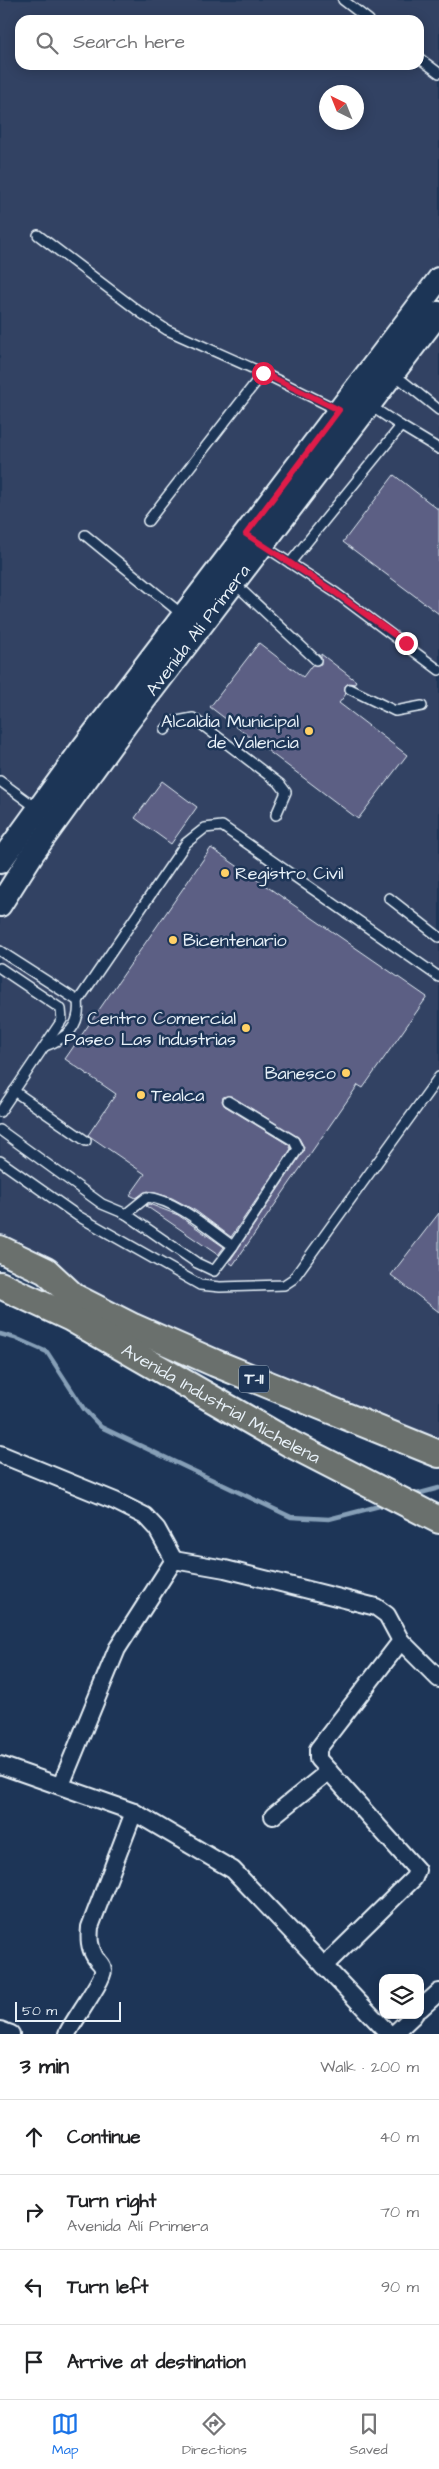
<!DOCTYPE html>
<meta charset="utf-8">
<style>
:root{--surface:#fff;--page:#f6f6f6;--text:#202124;--muted:#757577;--line:#e0e0e0;--accent:#1a73e8}
body{margin:0;font-family:"Architects Daughter",sans-serif;background:var(--page);color:var(--text)}
.controls{position:absolute;right:15px;bottom:15px;display:grid;overflow:hidden;border-radius:10px;box-shadow:0 2px 12px #0003}
.controls button{width:45px;height:45px;display:grid;place-items:center;padding:0;border:0;border-bottom:1px solid var(--line);background:var(--surface);color:var(--text);font:25px sans-serif}
.compass{position:absolute;left:319px;top:85px;width:45px;height:45px;border-radius:50%;background:var(--surface);box-shadow:0 2px 12px #0003;rotate:317deg}
.scale{position:absolute;left:15px;bottom:12px;width:106px;box-sizing:border-box;padding-left:5px;border:2px solid #e8f1f8;border-top:0;font-size:14px;line-height:18px;white-space:nowrap;color:#e8f1f8;-webkit-text-stroke:4px #1d3557;paint-order:stroke}
.stop{position:absolute;width:15px;height:15px;margin:-11px;border:4px solid #e11d48;border-radius:50%;background:#fff}
.stop.end{background:#e11d48;border-color:#fff;box-shadow:0 1px 5px #0008}
.list{margin:0;padding:0;list-style:none}
h2{display:flex;justify-content:space-between;align-items:center;height:65px;margin:0;padding:0 20px;font-size:21px}
h2 small{font-size:16px;font-weight:400;color:var(--muted)}
.list li{display:grid;grid-template-columns:32px 1fr auto;gap:15px;align-items:center;box-sizing:border-box;height:75px;padding:0 20px;border-top:1px solid var(--line)}
.list b{display:block;font-size:19px;white-space:nowrap}
.list p{margin:0;font-size:16px;white-space:nowrap;color:var(--muted)}
.list em{font-size:16px;font-style:normal;color:var(--muted)}
.icon{flex:none;width:28px;height:28px;fill:none;stroke:currentColor;stroke-width:2;stroke-linecap:round;stroke-linejoin:round}
.map{position:relative;flex:none;width:439px;height:2034px;overflow:hidden}
.search{position:absolute;background:var(--surface);box-shadow:0 2px 12px #0003;left:15px;right:15px;top:15px;height:55px;display:flex;align-items:center;gap:12px;box-sizing:border-box;padding:0 18px;border-radius:15px;color:var(--muted);font-size:19px}
.sheet{height:365px;background:var(--surface)}
nav{display:flex;justify-content:space-around;align-items:center;box-sizing:border-box;height:70px;border-top:1px solid var(--line);background:var(--surface);font-size:14px;color:var(--muted)}
nav a{display:grid;justify-items:center;gap:2px}
nav .on{color:var(--accent)}
.map>svg:first-child{display:block}
.built{fill:#304264;fill-rule:evenodd}
.lines{fill:none;stroke-linecap:round;stroke-linejoin:round}
.stream{stroke:#869fb7;stroke-width:4.5}
.building{fill:#5b5f84;stroke:#e8f1f8}
.lane-casing{stroke:#e8f1f8;stroke-width:12}
.street-casing{stroke:#e8f1f8;stroke-width:20}
.secondary-casing{stroke:#e8f1f8;stroke-width:26}
.primary-casing{stroke:#e8f1f8;stroke-width:30}
.lane{stroke:#1d3557;stroke-width:9}
.street{stroke:#1d3557;stroke-width:16}
.secondary{stroke:#1d3557;stroke-width:22}
.primary{stroke:#6a706d;stroke-width:26}
.route{stroke:#e11d48;stroke-width:6}
.poi-dot{fill:#ffd166;stroke:#1d3557;stroke-width:2}
.labels{text-anchor:middle;dominant-baseline:central;stroke-width:5;stroke-linejoin:round;paint-order:stroke}
.shield{fill:#1d3557;stroke:#abb9c8;stroke-width:1}
.shield-label{font-size:16px;font-weight:bold;fill:#e8f1f8}
.street-label{font-size:18px;fill:#e8f1f8;stroke:#1d3557}
.poi-label{font-size:18px;fill:#e8f1f8;stroke:#1d3557;text-anchor:end}
</style>
<div class="map">
<svg width="439" height="2034" viewBox="0 0 439 2034">
<rect width="100%" height="100%" fill="#1d3557"/>
<filter id="ink" filterUnits="userSpaceOnUse"><feTurbulence type="fractalNoise" baseFrequency=".02" numOctaves="2"/><feDisplacementMap in="SourceGraphic" scale="10" xChannelSelector="R" yChannelSelector="G"/><feConvolveMatrix kernelMatrix="1 2 1 2 8 2 1 2 1" color-interpolation-filters="sRGB"/></filter>
<g filter="url(#ink)">
<!-- built -->
<path class="built" d="M0 0H439V1454L0 1260ZM20 20H419V65H20ZM326 92H356V122H326Z"/>
<g class="lines">
<!-- stream -->
<g class="stream">
<path d="M0 1334 15 1338 47 1352 84 1409 101 1427 291 1517 329 1519 387 1504"/>
<path d="M413 1495 439 1488"/>
</g>
</g>
<!-- building -->
<g class="building">
<path d="M394 475 439 510V614L343 542Z"/>
<path d="M259 643 303 677 312 665 321 664V654L356 681 354 684 349 683 345 686 346 694 339 703 407 755 358 819 210 707Z"/>
<path d="M162 781 197 807 171 844 135 818Z"/>
<path d="M211 848 427 997 363 1088 358 1085 233 1265 229 1262 303 1152 304 1147 299 1138 231 1096 223 1097 222 1101 225 1106 289 1145 291 1149 231 1237 196 1211 172 1198 148 1191 136 1198 130 1195 145 1174 88 1135 116 1094 65 1059Z"/>
<path d="M149 1204 178 1215 224 1247 218 1255 146 1206Z"/>
<path d="M439 1213V1312L391 1275Z"/>
</g>
<g class="lines">
<!-- lane casing -->
<g class="lane-casing">
<g id="lane">
<path d="M343 0 369 20"/>
<path d="M419 58 439 73"/>
<path d="M38 235 141 313 167 330 263 373 340 411"/>
<path d="M394 374 439 410"/>
<path d="M369 405 401 426"/>
<path d="M148 521 263 373"/>
<path d="M85 535 184 616"/>
<path d="M264 546 336 593 439 670"/>
<path d="M290 563 401 426 439 449"/>
<path d="M233 582 316 660"/>
<path d="M350 689 395 711 422 706"/>
<path d="M165 730 172 722 193 718 280 784 286 792 276 815"/>
<path d="M0 781 38 809"/>
<path d="M389 898 439 937"/>
<path d="M0 951 78 1001 186 843 205 828 222 826 439 977"/>
<path d="M0 968 61 1009 62 1020 0 1112"/>
<path d="M45 1046C67 1038 81 1026 78 1001"/>
<path d="M14 1091 86 1141"/>
<path d="M0 1130 102 1204 126 1214 147 1197C176 1200 210 1230 233 1246L298 1149 294 1141 228 1101"/>
<path d="M0 1161 78 1216 200 1285 220 1287 284 1285 293 1279 439 1077"/>
<path d="M126 1214 197 1263 214 1271 233 1246"/>
</g>
</g>
<!-- street casing -->
<g class="street-casing">
<g id="street">
<path d="M0 1454 115 1501 145 1516 157 1529 174 1560"/>
<path d="M0 1765 134 1812 233 1870 389 2034"/>
<path d="M61 1785 117 1649 174 1560 225 1569 376 1607 387 1615 401 1641 439 1679"/>
<path d="M273 1816 329 1771"/>
<path d="M324 1966 414 1878 417 1870 318 1759V1749L401 1641"/>
<path d="M420 2009 439 1992"/>
<path d="M0 2030 11 2034"/>
<path d="M67 2034C73 2021 104 1979 103 1970 103 1964 98 1962 95 1957 89 1947 89 1938 90 1927L134 1812"/>
<path d="M394 2034 414 2015"/>
</g>
</g>
<!-- secondary casing -->
<g class="secondary-casing">
<g id="secondary">
<path d="M0 862 82 749 439 279"/>
<path id="s1" d="M0 905 33 853 127 723 439 313"/>
</g>
</g>
<!-- primary casing -->
<g class="primary-casing">
<g id="primary">
<path d="M0 1249 46 1271 74 1297 133 1327 215 1363 439 1454"/>
<path id="s2" d="M0 1285 71 1318 291 1444 439 1520"/>
</g>
</g>
<!-- lane -->
<use href="#lane" class="lane"/>
<!-- street -->
<use href="#street" class="street"/>
<!-- secondary -->
<use href="#secondary" class="secondary"/>
<!-- primary -->
<use href="#primary" class="primary"/>
</g>
</g>
<g class="lines" filter="url(#ink)">
<!-- route -->
<path class="route" d="M263 373 339 410 246 534 336 593 406 643"/>
</g>
<!-- markers -->
<g class="poi-dot">
<circle cx="309" cy="731" r="5"/>
<circle cx="225" cy="873" r="5"/>
<circle cx="173" cy="940" r="5"/>
<circle cx="246" cy="1028" r="5"/>
<circle cx="346" cy="1073" r="5"/>
<circle cx="141" cy="1095" r="5"/>
</g>
<g class="labels">
<!-- shield labels -->
<rect class="shield" x="239" y="1365.5" width="30" height="27" rx="4"/>
<g class="shield-label">
<text x="254" y="1379">T-11</text>
</g>
<!-- street labels -->
<g class="street-label">
<text stroke="none"><textPath href="#s1" startOffset="339">Avenida Alí Primera</textPath></text>
<text stroke="none"><textPath href="#s2" startOffset="251">Avenida Industrial Michelena</textPath></text>
</g>
<!-- poi labels -->
<g class="poi-label">
<text x="299" y="721">Alcaldia Municipal<tspan x="299" dy="21">de Valencia</tspan></text>
<text x="235" y="873" text-anchor="start">Registro Civil</text>
<text x="183" y="940" text-anchor="start">Bicentenario</text>
<text x="236" y="1018">Centro Comercial<tspan x="236" dy="21">Paseo Las Industrias</tspan></text>
<text x="336" y="1073">Banesco</text>
<text x="151" y="1095" text-anchor="start">Tealca</text>
</g>
</g>
</svg>
<div class="controls">
<button><svg class="icon" aria-label="layers" viewBox="0 0 24 24"><path d="M12 4l9 5-9 5-9-5zM3 14l9 5 9-5"/></svg></button>
</div>
<svg class="compass" viewBox="-18 -18 36 36"><path d="M0-13l5 13h-10z" fill="#e53935"/><path d="M0 13l5-13h-10z" fill="#757577"/></svg>
<div class="scale">50 m</div>
<div class="stop" style="left:263px;top:373px"></div>
<div class="stop end" style="left:406px;top:643px"></div>
<div class="search"><svg class="icon" aria-label="search" viewBox="0 0 24 24"><circle cx="10" cy="10" r="6"/><path d="M15 15l6 6"/></svg>Search here</div>
</div>
<section class="sheet">
<h2>3 min<small>Walk · 200 m</small></h2>
<ul class="list">
<li><svg class="icon" aria-label="ahead" viewBox="0 0 24 24"><path d="M12 20V5M6 11l6-6 6 6"/></svg><div><b>Continue</b></div><em>40 m</em></li>
<li><svg class="icon" aria-label="right" viewBox="0 0 24 24"><path d="M7 20v-9h11M14 6l5 5-5 5"/></svg><div><b>Turn right</b><p>Avenida Alí Primera</p></div><em>70 m</em></li>
<li><svg class="icon" aria-label="left" viewBox="0 0 24 24"><path d="M17 20v-9H6M10 6l-5 5 5 5"/></svg><div><b>Turn left</b></div><em>90 m</em></li>
<li><svg class="icon" aria-label="arrive" viewBox="0 0 24 24"><path d="M6 21V4h12l-3 4 3 4H6"/></svg><div><b>Arrive at destination</b></div></li>
</ul>
</section>
<nav>
<a class="on"><svg class="icon" aria-label="map" viewBox="0 0 24 24"><path d="M3 6l6-2 6 2 6-2v14l-6 2-6-2-6 2zM9 4v14M15 6v14"/></svg>Map</a>
<a><svg class="icon" aria-label="directions" viewBox="0 0 24 24"><path d="M12 3l9 9-9 9-9-9zM9 14v-3h6M13 9l2 2-2 2"/></svg>Directions</a>
<a><svg class="icon" aria-label="saved" viewBox="0 0 24 24"><path d="M7 4h10v16l-5-4-5 4z"/></svg>Saved</a>
</nav>
